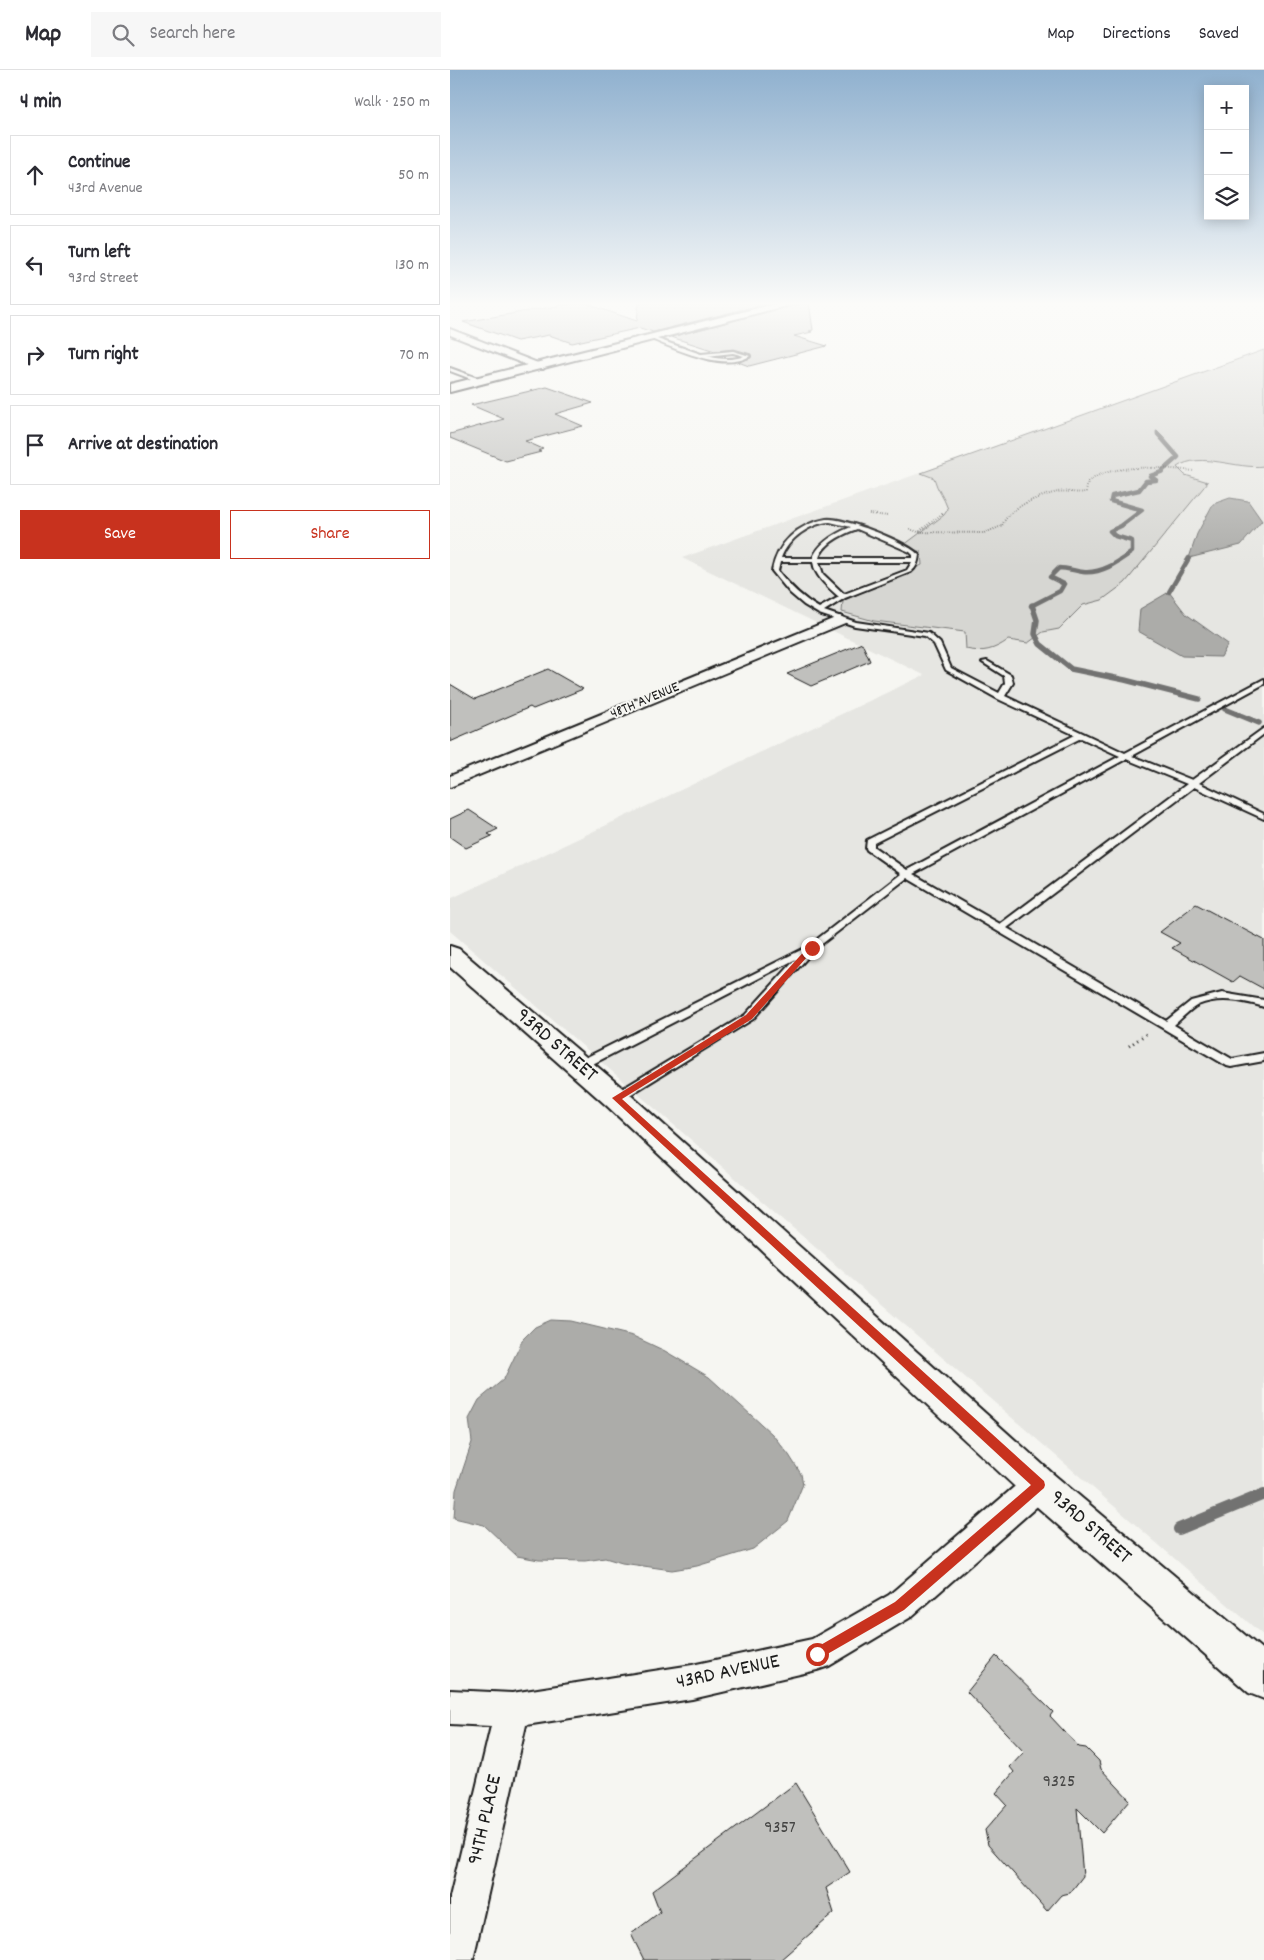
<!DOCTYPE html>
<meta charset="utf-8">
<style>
:root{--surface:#fff;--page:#f7f7f7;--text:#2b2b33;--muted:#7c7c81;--line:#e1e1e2;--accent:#c8321e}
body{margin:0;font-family:Dekko,sans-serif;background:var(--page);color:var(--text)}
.controls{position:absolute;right:15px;top:15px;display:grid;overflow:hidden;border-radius:0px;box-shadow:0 2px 12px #0003}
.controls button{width:45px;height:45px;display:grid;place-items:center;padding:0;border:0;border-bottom:1px solid var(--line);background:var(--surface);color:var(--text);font:25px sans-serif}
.stop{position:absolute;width:15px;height:15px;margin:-11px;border:4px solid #c8321e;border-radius:50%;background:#fff}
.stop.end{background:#c8321e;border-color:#fff;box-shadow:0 1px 5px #0008}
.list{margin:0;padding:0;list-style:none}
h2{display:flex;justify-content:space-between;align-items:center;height:65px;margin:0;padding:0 20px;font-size:21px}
h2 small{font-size:16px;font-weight:400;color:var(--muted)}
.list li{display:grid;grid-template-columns:32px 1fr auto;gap:15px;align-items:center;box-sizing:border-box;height:80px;margin:0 10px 10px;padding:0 10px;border:1px solid var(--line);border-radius:0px}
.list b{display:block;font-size:19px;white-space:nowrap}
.list p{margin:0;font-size:16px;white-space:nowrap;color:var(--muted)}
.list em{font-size:16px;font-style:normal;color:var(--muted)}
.actions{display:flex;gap:10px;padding:15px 20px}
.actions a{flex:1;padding:11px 0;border:1px solid var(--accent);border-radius:0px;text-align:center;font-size:18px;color:var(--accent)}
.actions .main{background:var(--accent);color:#fff}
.icon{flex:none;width:28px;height:28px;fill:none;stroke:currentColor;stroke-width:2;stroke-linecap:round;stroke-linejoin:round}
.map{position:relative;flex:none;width:814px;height:1890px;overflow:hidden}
header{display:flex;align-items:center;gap:30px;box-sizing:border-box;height:70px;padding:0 25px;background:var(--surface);border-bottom:1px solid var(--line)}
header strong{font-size:24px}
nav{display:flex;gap:28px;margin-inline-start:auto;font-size:18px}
.search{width:350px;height:45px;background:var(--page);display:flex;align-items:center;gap:12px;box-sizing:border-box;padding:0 18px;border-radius:0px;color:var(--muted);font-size:19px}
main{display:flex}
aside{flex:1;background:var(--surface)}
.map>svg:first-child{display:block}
.built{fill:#e6e6e2}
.green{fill:#d6d6d2;stroke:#797977}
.water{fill:#acaca9;stroke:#727271}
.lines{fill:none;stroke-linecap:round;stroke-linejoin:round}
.stream-far3{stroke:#727271;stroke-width:3}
.stream-far2{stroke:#727271;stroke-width:4.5}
.stream-far1{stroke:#727271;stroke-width:5.5}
.stream{stroke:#727271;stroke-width:12}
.building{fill:#c0c0bd;stroke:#1c1c1c}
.service-casing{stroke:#1c1c1c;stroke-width:4}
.minor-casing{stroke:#1c1c1c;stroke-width:4}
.tertiary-casing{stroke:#1c1c1c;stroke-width:4}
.path-far1{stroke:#1c1c1c;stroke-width:2;stroke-dasharray:0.5 2;stroke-linecap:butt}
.path{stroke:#1c1c1c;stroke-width:3;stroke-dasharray:1 4;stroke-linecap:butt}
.service{fill:#f6f6f2;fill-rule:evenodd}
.minor{fill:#f6f6f2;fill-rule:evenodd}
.tertiary{fill:#f6f6f2;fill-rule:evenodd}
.route{fill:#c8321e}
.labels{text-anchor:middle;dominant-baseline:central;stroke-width:4;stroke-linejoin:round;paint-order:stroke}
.far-street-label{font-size:15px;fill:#1c1c1c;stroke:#f6f6f2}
.near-number-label{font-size:18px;fill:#454544}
.near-street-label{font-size:21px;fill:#1c1c1c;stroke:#f6f6f2}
</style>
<header>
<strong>Map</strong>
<div class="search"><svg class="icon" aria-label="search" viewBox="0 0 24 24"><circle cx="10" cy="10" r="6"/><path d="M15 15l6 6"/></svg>Search here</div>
<nav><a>Map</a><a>Directions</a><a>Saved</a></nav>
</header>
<main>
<aside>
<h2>4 min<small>Walk · 250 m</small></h2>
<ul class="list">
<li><svg class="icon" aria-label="ahead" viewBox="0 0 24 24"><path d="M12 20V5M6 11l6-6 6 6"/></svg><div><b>Continue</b><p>43rd Avenue</p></div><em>50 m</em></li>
<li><svg class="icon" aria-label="left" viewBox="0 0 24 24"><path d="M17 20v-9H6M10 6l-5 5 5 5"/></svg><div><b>Turn left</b><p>93rd Street</p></div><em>130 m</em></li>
<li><svg class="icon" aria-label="right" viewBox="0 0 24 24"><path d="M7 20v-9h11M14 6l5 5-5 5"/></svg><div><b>Turn right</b></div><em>70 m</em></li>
<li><svg class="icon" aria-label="arrive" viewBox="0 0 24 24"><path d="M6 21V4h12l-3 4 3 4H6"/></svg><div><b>Arrive at destination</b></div></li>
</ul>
<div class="actions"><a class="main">Save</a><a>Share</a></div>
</aside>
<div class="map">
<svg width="814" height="1890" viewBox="0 0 814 1890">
<rect width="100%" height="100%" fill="#f6f6f2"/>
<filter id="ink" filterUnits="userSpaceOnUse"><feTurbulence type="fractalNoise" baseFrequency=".02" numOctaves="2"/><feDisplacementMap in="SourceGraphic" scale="10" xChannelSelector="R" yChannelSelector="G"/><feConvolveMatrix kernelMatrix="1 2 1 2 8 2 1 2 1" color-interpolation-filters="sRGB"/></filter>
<g filter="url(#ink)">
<!-- built -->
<path class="built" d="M814 280V1566L0 861V829L474 605 232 488Z"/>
<!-- green -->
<path class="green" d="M814 280V396C787 400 751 381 727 397L735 405 758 412 675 513 652 530 633 535 609 559 593 562 578 573 558 570C544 580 533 583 516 579L515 562 424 551 392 542 393 531 472 495 471 482 454 475 494 445 498 439C494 427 487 420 484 408L471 403Z"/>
<!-- water -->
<g class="water">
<path d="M780 428 798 431 812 451 791 475 739 488 747 464 763 434Z"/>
<path d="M719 522 736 544 778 574 771 587 732 586 688 561 690 539Z"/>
<path d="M101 1250 121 1251 183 1266 215 1281 259 1307 322 1364 339 1385 351 1404 353 1414 338 1451 303 1479 247 1496 222 1500 172 1493 155 1488 135 1491 89 1490 67 1486 34 1455 4 1448 6 1420 22 1372 19 1349 29 1330 54 1309 73 1269 85 1257Z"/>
</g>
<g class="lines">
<!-- stream-far3 -->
<path class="stream-far3" d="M707 362 708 365"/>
<!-- stream-far2 -->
<g class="stream-far2">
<path d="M719 522 739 488"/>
<path d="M581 536 610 521 614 514 600 507 609 498C617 498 625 501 633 502 652 504 668 492 682 482V471L665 466 660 461 671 456 692 440 661 431 662 426 689 420 696 411 706 410 700 406 711 402 728 387 708 364"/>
</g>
<!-- stream-far1 -->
<g class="stream-far1">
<path d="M582 535 587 550 585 564 590 574 621 599 675 610 749 629"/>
<path d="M775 639 809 653"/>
</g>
<!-- stream -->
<path class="stream" d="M729 1459 814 1424"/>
</g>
<!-- building -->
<g class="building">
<path d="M131 232 187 251 189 232H322L203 262 190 258 122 273 99 265 67 271 13 252Z"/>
<path d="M353 232H359L363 260 359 261 362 262 344 266 377 276 299 296 288 292 301 288V284L284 279 265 281 221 267Z"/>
<path d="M97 317 143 333 105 344 133 356 75 371 93 379 88 381 91 382 56 391 0 368V364L54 349 21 335Z"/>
<path d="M412 573 420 591 361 616 337 604Z"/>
<path d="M98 599 133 619 83 639 80 637 0 672V614L25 629Z"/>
<path d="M19 740 48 759 38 764 42 766 16 778 0 767V749Z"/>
<path d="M746 834 814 870V919L790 906 783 912 722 878 730 873 710 862Z"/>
<path d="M546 1586 603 1642 600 1646 629 1677 636 1678 649 1691 651 1699 680 1730 652 1763 627 1738 633 1806 620 1823 611 1825 597 1841 538 1775 535 1760 557 1735 546 1723 564 1702 560 1697 574 1682 517 1622Z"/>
<path d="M346 1713 400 1802 376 1818 384 1843 330 1890H194L181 1864 210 1842 202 1821Z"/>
</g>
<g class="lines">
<!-- service casing -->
<g class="service-casing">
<g id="service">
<path d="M201 267 251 284 283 281 300 286C274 302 226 279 201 269ZM283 283 294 286C282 291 269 289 257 286Z"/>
<path d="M0 298 33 310V311L29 312 0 301Z"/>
<path d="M376 449C393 447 458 472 469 485 468 492 467 497 461 502L395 528 374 541 406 552 479 563 490 573 501 598 549 623 555 613 554 606 532 592 537 591 561 605 563 613 555 626 675 683 814 609V614L682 686 742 710 814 658V664L749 713 814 744V749L744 717 557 858 716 951 741 931 772 923 814 930V937C793 931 769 926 748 935 740 939 731 949 724 955L782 989 814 983V991L781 997 777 996 457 808 364 880 303 949 170 1031H162L161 1028 162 1025 295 945 346 889 133 999H125L124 996 125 993 357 877 451 804 417 780 416 778 417 770 625 665 548 629 496 600 484 574 475 566 405 556 369 544 354 535 340 523 322 501C327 473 348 454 376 449ZM380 452 401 457C386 463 369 472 363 488H331C338 469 360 453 380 452ZM407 459 460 482 463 485V488H369C374 473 393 464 407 459ZM330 492H363C365 507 378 517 389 527L369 538C352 528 340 516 328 501ZM369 492H462L457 500 394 524 373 504ZM631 668 670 686 457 800 424 777V773ZM676 689 737 714 550 854 463 804Z"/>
</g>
</g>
<!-- minor casing -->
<g class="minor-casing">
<g id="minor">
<path d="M0 259 93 295 95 297 93 299H87L0 265Z"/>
<path d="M390 546 397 550 395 553 0 717V706Z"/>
<path d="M589 1401 600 1405 604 1415 600 1425 461 1547 379 1596 367 1600 242 1629 76 1655 23 1890H0V1827L41 1656 0 1654V1620L62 1623 242 1595 362 1569 439 1525 578 1405Z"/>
</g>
</g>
<!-- tertiary casing -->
<g class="tertiary-casing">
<g id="tertiary">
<path d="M332 232H351L0 322V314Z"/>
<path d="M0 876 9 879 176 1021 602 1403 814 1581V1629L799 1623 576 1427 156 1035 0 897Z"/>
</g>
</g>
<!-- path-far1 -->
<g class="path-far1">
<path d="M419 444 438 446"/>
<path d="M460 459 468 462 534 463 552 456C558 437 589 426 608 422 617 420 626 424 636 422L638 412C661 392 716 398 744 401"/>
<path d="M470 461 492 444V441"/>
</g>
<!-- path -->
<path class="path" d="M679 976 696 964"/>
<!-- service -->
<use href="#service" class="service"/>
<!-- minor -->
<use href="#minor" class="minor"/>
<!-- tertiary -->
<use href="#tertiary" class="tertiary"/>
</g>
</g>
<!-- sky -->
<linearGradient id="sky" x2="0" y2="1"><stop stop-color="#90b1cf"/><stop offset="0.47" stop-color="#fbfbf9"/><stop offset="1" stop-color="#fbfbf9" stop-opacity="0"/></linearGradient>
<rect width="814" height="497" fill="url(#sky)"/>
<!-- route -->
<path class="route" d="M359 876 365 878 302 949 172 1029 594 1411 595 1415 594 1418 454 1540 367 1590 362 1589 360 1584 362 1580 445 1532 581 1415 162 1028 296 945Z"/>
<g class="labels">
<!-- far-street labels -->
<g class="far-street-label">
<text transform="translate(195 631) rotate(-23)">48TH AVENUE</text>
</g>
<!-- near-number labels -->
<g class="near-number-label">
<text x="609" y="1712">9325</text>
<text x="330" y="1758">9357</text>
</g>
<!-- near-street labels -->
<g class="near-street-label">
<text transform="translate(106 976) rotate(41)">93RD STREET</text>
<text transform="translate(640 1458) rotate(41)">93RD STREET</text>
<text transform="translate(278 1603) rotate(-12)">43RD AVENUE</text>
<text transform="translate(36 1750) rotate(-77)">94TH PLACE</text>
</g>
</g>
</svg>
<div class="controls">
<button>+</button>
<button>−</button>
<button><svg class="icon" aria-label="layers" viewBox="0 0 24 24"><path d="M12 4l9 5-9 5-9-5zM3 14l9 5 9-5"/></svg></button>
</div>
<div class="stop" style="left:367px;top:1584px"></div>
<div class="stop end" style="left:362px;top:878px"></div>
</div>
</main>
